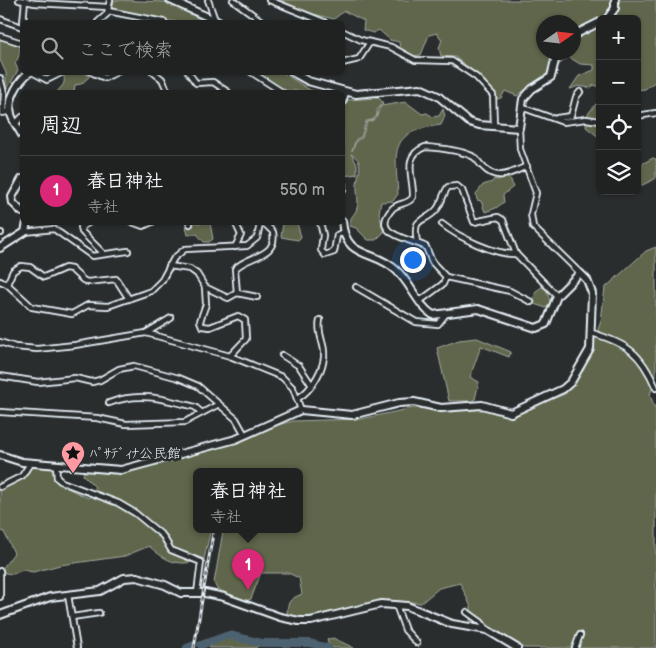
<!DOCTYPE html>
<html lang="ja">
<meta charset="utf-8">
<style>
:root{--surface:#202222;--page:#282a2a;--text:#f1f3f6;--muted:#a2a4a5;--line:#3d3f40;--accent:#db2777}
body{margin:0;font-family:"Balsamiq Sans","Klee One",sans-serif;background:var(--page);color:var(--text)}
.controls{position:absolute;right:15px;top:15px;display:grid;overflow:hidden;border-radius:8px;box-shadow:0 1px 4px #0004}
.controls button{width:45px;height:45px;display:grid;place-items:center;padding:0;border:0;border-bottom:1px solid var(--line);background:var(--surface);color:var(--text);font:25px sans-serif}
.compass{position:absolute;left:536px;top:15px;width:45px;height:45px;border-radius:50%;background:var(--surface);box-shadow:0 1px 4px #0004;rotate:76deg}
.you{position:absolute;left:412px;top:259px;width:18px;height:18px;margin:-12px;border:4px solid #fff;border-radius:50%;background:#1a73e8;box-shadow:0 0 0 8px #1a73e833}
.badge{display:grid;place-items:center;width:32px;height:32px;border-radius:50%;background:var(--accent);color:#fff;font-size:16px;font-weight:700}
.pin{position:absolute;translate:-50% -41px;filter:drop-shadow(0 1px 2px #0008)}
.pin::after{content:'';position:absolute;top:26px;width:18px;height:15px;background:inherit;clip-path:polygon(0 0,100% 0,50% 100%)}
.popup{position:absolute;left:193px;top:468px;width:110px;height:65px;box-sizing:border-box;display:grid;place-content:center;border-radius:8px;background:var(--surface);filter:drop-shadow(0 1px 4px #0005);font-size:16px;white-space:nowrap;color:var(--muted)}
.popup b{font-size:19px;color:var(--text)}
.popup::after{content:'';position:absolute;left:50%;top:100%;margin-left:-10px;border:10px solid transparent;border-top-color:var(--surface)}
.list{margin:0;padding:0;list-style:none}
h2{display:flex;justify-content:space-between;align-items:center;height:65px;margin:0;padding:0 20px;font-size:21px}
h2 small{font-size:16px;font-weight:400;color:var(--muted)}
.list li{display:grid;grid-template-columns:32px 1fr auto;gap:15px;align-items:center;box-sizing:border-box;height:70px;padding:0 20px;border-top:1px solid var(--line)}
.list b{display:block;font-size:19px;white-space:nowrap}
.list p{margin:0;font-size:16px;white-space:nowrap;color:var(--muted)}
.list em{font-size:16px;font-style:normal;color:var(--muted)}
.icon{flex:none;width:28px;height:28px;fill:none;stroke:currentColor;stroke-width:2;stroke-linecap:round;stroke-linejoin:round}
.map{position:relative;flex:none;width:656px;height:648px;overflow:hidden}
.search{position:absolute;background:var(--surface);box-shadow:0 1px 4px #0004;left:20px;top:20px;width:325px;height:55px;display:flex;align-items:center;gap:12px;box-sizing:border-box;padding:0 18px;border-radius:8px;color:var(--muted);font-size:19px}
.panel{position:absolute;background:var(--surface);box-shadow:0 1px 4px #0004;left:20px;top:90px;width:325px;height:135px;border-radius:8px}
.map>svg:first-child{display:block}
.green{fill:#5f664c;stroke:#a4aca2;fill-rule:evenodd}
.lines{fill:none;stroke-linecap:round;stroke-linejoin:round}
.river{stroke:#4e6271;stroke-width:8}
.street-casing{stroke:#e8f1f8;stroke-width:8}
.secondary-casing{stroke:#e8f1f8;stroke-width:10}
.street{stroke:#2a2d2e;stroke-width:4.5}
.secondary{stroke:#2a2d2e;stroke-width:6}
.rail-casing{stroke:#e8f1f8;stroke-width:3}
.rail{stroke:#2a2d2e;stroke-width:1;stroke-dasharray:4;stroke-linecap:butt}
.labels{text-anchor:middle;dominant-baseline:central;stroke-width:5;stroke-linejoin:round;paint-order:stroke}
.poi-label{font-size:14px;fill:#e8f1f8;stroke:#2a2d2e;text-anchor:start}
</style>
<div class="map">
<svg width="656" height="648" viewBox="0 0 656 648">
<rect width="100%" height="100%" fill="#2a2d2e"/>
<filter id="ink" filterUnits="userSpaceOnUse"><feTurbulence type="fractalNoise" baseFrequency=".02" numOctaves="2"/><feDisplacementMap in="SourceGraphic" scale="10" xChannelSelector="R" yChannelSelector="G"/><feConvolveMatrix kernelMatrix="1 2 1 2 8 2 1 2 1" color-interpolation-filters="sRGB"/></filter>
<g filter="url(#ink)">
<!-- green -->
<g class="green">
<path d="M114 0 166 2 206 22H178L112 11Z"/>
<path d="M275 0H656V81L645 89 637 90V19H600V87L594 85 590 88 579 86 570 89 579 76 594 70V65L580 64 569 57 517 96 505 91 501 98 497 99 481 77 455 57 441 56 439 48 442 40 437 33 429 35 421 55 410 56 400 48 399 42 390 40 379 30 373 33 363 30 364 21 344 11 334 19 309 13ZM544 22H574V52H544Z"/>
<path d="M0 37 19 44C20 53 19 58 15 63L18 70 8 88 6 89V73L0 60Z"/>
<path d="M66 73H86L89 77 81 84 75 85 74 92H57C63 84 65 86 64 75Z"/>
<path d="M255 73H283L310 90 320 92 283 90Z"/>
<path d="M379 98 383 103 377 110V116L372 120 366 121 361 137 356 139 352 151 357 140 362 138 367 122C379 120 376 114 381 106L406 102 422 114 427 113 433 117 439 116 443 109 445 116 441 125C389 132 395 149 398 194L393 201 381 202 379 213 384 232 376 240H368L356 228 350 226C349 217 355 215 357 208 359 201 357 196 357 189 356 174 367 163 351 154L357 164V174L344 176 342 109 345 101 347 100Z"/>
<path d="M600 99V138L586 127 587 115Z"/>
<path d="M653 158 656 159V178L637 188 640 165Z"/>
<path d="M506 177 511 180 513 187 503 195 504 202 496 208 485 212 481 201 477 200 476 194 483 185 492 182 494 179 498 180Z"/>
<path d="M194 223H210L213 239 209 242H204L197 234 188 235 186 227Z"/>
<path d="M283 223H297L301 237 298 240 281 237Z"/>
<path d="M656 247V376L650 395 656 411V648H523L490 627 470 621 471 607 460 583 439 588 421 603 388 600 301 618 287 615C287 601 290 599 302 594L299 578 288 573H261L251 599 245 601 217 589 214 583 223 531 213 529H299V471H197V529H211L204 559C179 567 168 563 149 546L125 556 60 565 33 572 23 570 13 574 5 573 2 569 14 553 4 532 0 530V481L1 485 24 475 31 464 50 466 57 483 88 498 94 493 95 487 83 475 84 471 122 472 167 462 237 442 278 425 293 421 361 419 413 408 444 409 478 406 510 410 535 406 565 394 584 369 601 321 605 288 646 251Z"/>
<path d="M542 287 547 290 550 302 546 308 534 304 533 301 536 291Z"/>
<path d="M477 338 511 352 509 357 481 346 470 377 479 382 475 399 472 401H449L437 348 459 340Z"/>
<path d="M230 637 260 645 255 648H209L213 642Z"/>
<path d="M333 638 354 648H330L327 640Z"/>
</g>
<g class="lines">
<!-- river -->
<g class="river">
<path d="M201 645 229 635 261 643H310L328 648"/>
<path d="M187 648 192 646"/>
</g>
<!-- street casing -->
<g class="street-casing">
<g id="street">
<path d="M19 0 35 3 108 7"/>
<path d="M208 0 215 20"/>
<path d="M233 0 263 22"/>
<path d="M269 0 324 22"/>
<path d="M108 11 164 22"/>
<path d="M0 19 22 27"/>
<path d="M23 22 25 0"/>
<path d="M98 22 107 14 110 0"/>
<path d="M342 31 361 40 391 47 415 60 452 61 476 77 493 95 494 126"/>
<path d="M0 36 22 43"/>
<path d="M342 63 359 59 370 42"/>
<path d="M32 72 47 80 63 72"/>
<path d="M91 72 105 78 117 72"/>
<path d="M153 72 162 79 168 92"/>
<path d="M188 72 196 83 213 82 228 92"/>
<path d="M251 72 282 92"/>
<path d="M0 78 4 93 3 113 10 111"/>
<path d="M521 107 563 122 586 119 600 121"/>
<path d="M637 116 656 113"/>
<path d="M557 118 571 116 576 97 580 92"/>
<path d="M15 124 22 117"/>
<path d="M519 128 520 149 536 193 531 214 533 227 580 273"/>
<path d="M90 222 81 227 82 232 103 253"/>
<path d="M132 222 143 226 152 222"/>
<path d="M189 222 190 224"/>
<path d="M235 222 241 235 235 247"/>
<path d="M320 222 323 235 321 250 325 255 334 252 337 235 343 232"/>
<path d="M442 224C458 237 495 255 516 254"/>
<path d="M25 232 54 229 92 256 128 251"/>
<path d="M0 233H1"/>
<path d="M417 242C412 214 424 225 437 209 442 202 443 194 448 187L457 186 462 190 474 222 498 217 503 220 516 254 557 296"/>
<path d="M169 266 190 269 197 274 205 287 228 298 237 293 257 297"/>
<path d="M446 277 510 291 531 302"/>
<path d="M0 281 7 284 32 307 72 314 88 305 108 306 151 291 162 280 174 258 185 249 247 246 257 238 260 224H265L273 232C278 258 247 255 235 269L237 293"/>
<path d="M7 284 13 271 21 266 30 267 44 277 65 268 71 269 83 280 87 282 116 279 129 299"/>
<path d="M205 287 206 304 200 321 202 326 210 327 238 316 245 320 246 339 230 356"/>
<path d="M356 287 416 322 438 324 445 315"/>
<path d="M420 301 443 284 446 277 432 262 426 247C410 238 368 235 393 208 400 202 408 205 413 197 414 178 401 156 425 147 440 148 459 150 472 156 477 158 479 164 483 167 497 182 511 173 527 166"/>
<path d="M146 333 230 356 282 377 293 388 301 410"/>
<path d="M592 333C628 344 641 353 656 388"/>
<path d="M0 342 15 347 37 349 75 345 146 333 171 318"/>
<path d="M282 355 299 366 311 384"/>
<path d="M0 376 38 382 75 378 92 382 100 380 119 369 134 366 179 378 198 386 236 419 245 435"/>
<path d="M298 398C311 391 326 367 324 351 323 340 317 332 320 320"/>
<path d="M109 403C140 391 164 399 195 407L202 413"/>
<path d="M0 412 97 418 126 424 185 422 219 404"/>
<path d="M56 465 57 478 62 482 118 503 135 513 163 536 171 550 201 562 197 593"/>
<path d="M0 487 22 476 31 462"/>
<path d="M0 571V597"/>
<path d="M68 595 77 648"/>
<path d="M396 605 405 630 417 643"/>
<path d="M467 612 481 622 487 630"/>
<path d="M72 617 99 613"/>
<path d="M575 648 580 635"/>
</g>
</g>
<!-- secondary casing -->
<g class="secondary-casing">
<g id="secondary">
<path d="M170 0 219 22"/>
<path d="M607 19 615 8V0"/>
<path d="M574 35 600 22"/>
<path d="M292 72 308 81 356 94 420 88 438 96 469 122 479 125 519 128 523 99 532 89 551 77 557 52"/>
<path d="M342 102 345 93"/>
<path d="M22 135C18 127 13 122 11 114 7 99 19 80 30 72"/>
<path d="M22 179 12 197 13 203 22 212"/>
<path d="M342 185V190"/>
<path d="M0 248 25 232 27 222"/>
<path d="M0 455 22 462 121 470 236 439 301 410 352 415 399 403 414 402 441 408 482 405 511 413 563 389 571 382 590 349 592 293 587 280 580 273 557 296 546 324 536 328 478 309 433 315C417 305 411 283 396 270 374 249 345 260 342 221"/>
<path d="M0 615 50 597 100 591 124 578 137 577 165 585 181 593H205L224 597 280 617 299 621H311L381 604 407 606 452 624 487 630 517 648"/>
</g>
</g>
<!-- street -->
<use href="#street" class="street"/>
<!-- secondary -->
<use href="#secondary" class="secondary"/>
<!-- rail casing -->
<g class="rail-casing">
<path id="rail" d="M194 648 213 533"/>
</g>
<!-- rail -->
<use href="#rail" class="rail"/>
</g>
</g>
<!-- icons -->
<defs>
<g id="sight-pin" transform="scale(1.25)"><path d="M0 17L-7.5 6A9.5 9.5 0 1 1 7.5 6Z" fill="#ff9aa2" stroke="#2a2d2e"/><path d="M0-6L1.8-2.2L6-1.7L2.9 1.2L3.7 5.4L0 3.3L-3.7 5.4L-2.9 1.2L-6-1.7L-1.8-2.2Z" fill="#111"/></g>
</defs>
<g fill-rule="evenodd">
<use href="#sight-pin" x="73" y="453"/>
</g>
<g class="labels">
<!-- poi labels -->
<g class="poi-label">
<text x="90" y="453">ﾊﾟｻﾃﾞｨﾅ公民館</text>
</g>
</g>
</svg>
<div class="controls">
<button>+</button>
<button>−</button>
<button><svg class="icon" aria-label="locate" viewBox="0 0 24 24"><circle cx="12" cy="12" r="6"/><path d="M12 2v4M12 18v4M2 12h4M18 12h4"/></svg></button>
<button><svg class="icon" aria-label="layers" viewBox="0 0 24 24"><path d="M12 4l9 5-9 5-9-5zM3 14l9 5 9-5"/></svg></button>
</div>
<svg class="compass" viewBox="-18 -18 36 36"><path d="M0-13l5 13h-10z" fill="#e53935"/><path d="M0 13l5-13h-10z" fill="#a2a4a5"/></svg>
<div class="you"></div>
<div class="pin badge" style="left:248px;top:590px">1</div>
<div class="popup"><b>春日神社</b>寺社</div>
<div class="search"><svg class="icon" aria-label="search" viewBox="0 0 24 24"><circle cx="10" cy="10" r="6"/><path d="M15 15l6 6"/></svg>ここで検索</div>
<section class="panel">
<h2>周辺<small></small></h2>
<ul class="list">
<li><span class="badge">1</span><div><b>春日神社</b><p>寺社</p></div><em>550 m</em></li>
</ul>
</section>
</div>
